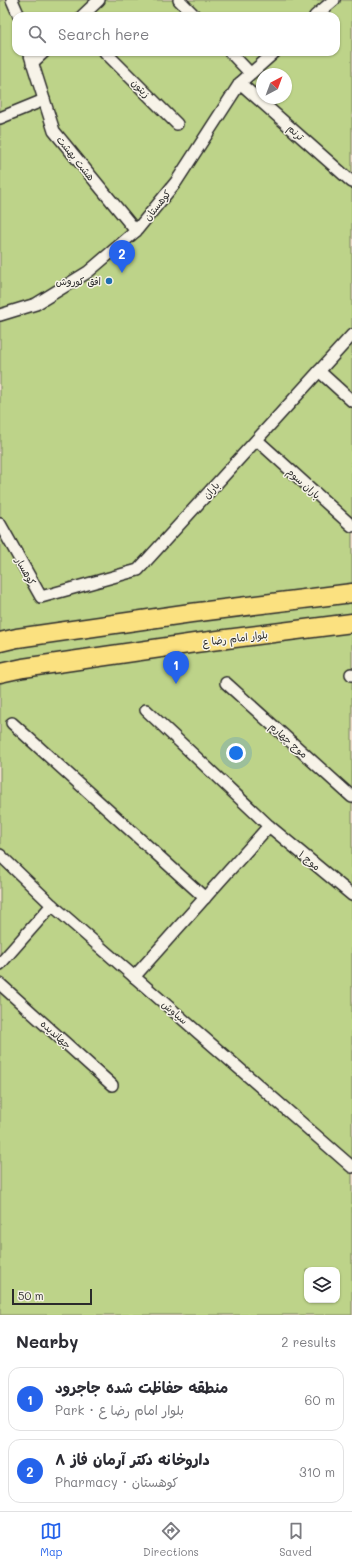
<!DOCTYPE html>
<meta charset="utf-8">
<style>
:root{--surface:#fff;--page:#f7f7f7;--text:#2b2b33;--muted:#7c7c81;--line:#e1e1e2;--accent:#2563eb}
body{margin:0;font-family:Mali,"Playpen Sans Arabic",sans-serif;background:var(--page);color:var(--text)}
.controls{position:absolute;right:12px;bottom:12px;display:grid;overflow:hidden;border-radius:8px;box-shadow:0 1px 3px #0004}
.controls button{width:36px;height:36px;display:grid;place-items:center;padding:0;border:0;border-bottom:1px solid var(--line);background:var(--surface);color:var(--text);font:20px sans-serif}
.compass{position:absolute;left:256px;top:68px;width:36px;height:36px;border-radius:50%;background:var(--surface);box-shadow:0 1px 3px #0004;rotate:41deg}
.scale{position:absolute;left:12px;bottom:10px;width:80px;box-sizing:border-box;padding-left:4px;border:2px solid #2b2b2b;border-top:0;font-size:11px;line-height:14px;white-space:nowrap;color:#2b2b2b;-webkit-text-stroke:3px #f7f3e8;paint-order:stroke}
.you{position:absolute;left:236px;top:753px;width:14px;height:14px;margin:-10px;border:3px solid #fff;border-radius:50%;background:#1a73e8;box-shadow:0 0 0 6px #1a73e833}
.badge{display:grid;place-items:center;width:26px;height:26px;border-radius:50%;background:var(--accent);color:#fff;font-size:13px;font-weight:700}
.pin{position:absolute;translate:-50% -33px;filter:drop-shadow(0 1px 2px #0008)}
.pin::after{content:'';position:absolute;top:21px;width:14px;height:12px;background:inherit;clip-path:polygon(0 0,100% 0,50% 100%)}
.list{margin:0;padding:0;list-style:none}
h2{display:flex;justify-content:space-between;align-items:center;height:52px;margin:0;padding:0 16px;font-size:17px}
h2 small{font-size:13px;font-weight:400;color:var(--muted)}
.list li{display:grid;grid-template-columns:26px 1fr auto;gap:12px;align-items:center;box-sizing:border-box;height:64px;margin:0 8px 8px;padding:0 8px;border:1px solid var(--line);border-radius:12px}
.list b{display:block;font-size:15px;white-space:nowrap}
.list p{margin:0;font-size:13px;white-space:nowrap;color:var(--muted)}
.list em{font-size:13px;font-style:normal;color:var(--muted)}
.icon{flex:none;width:22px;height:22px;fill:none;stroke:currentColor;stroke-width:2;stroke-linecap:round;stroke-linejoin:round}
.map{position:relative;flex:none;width:352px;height:1315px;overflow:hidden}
.search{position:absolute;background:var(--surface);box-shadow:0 1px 3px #0004;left:12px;right:12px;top:12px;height:44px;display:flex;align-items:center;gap:10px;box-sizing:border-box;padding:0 14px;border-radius:12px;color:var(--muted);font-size:15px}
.sheet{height:196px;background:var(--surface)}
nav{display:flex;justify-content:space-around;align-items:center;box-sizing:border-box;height:56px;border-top:1px solid var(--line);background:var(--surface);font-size:11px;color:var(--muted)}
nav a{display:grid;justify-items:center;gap:2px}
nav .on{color:var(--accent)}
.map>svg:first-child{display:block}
.green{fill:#bdd389;stroke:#747f5a;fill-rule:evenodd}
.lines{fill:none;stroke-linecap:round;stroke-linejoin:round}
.minor-casing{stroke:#2b2b2b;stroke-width:14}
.primary-casing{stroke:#2b2b2b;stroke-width:21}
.minor{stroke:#f7f3e8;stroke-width:11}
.primary{stroke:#fbe180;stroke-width:18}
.poi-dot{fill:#1f6fb2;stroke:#f7f3e8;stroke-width:1.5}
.labels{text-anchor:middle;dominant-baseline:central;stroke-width:3;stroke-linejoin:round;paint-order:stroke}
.street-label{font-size:10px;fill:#2b2b2b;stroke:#f7f3e8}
.poi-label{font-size:10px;fill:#2b2b2b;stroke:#f7f3e8;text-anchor:end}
</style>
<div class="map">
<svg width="352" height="1315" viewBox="0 0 352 1315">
<rect width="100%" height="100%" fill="#f3e1d1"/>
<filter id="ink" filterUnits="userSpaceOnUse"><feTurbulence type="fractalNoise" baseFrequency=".025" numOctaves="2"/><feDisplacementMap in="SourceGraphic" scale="8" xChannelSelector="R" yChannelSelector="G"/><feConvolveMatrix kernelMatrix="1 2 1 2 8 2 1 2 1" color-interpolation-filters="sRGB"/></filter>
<g filter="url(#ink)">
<!-- green -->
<path class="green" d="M0 0H352V1315H0ZM16 16H336V52H16ZM262 74H286V98H262ZM307 1270H337V1300H307Z"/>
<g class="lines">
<!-- minor casing -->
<g class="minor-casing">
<g id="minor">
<path d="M12 0 19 16"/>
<path d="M179 0 195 16"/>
<path d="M82 16 99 0"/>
<path d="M315 16 334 0"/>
<path d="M29 52 54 131 136 231"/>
<path d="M105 52 177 124"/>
<path d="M230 52 250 73"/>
<path d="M32 63 44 52"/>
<path d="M240 83 352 182"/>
<path d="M0 118 44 100"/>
<path d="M0 315 36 304 88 272 136 231 176 182 240 83 275 52"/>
<path d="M319 371 352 401"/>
<path d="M257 440 352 526"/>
<path d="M0 524 41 597 138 570 352 335"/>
<path d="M351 674 352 675"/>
<path d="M226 683 352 797"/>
<path d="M146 710 269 826 352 895"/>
<path d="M12 723 205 898"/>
<path d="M0 855 52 905 352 1167"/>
<path d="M0 964 52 905"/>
<path d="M134 977 269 826"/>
<path d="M0 984 112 1085"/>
</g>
</g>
<!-- primary casing -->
<g class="primary-casing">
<g id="primary">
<path d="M0 642 17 638 191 613 352 593"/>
<path d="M0 673 23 668 195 643 352 623"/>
</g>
</g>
<!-- minor -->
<use href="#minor" class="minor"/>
<!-- primary -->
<use href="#primary" class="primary"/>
</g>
</g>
<!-- markers -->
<circle class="poi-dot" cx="109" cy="281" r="4"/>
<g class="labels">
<!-- street labels -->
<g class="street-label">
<text transform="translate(141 88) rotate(45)">زیتون</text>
<text transform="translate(296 132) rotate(42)">ترنم</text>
<text transform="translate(76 158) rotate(51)">هشت بهشت</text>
<text transform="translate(157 205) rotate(-51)">کوهستان</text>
<text transform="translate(304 483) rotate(42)">باران سوم</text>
<text transform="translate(211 490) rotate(-48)">باران</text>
<text transform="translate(26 571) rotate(61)">کوهسار</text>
<text transform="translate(235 638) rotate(-7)">بلوار امام رضا ع</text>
<text transform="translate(289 740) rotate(42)">موج چهارم</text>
<text transform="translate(310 860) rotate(40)">موج ۱</text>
<text transform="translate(175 1012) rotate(41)">سیاوش</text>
<text transform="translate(56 1034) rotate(42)">جهاندیده</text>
</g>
<!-- poi labels -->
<g class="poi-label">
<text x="101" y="281">افق کوروش</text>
</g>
</g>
</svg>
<div class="controls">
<button><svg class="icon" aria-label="layers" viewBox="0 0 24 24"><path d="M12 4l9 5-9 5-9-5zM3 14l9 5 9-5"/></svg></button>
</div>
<svg class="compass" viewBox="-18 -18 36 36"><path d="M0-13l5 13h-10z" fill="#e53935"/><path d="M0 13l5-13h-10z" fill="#7c7c81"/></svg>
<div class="scale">50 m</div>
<div class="you"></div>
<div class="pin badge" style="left:176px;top:684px">1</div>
<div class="pin badge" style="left:122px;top:273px">2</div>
<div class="search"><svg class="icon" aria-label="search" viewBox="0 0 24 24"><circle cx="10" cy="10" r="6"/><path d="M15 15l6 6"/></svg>Search here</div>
</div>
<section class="sheet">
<h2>Nearby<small>2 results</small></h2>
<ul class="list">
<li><span class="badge">1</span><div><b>منطقه حفاظت شده جاجرود</b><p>Park · بلوار امام رضا ع</p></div><em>60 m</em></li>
<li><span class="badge">2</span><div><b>داروخانه دکتر آرمان فاز ۸</b><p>Pharmacy · کوهستان</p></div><em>310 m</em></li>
</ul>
</section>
<nav>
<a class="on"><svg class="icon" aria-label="map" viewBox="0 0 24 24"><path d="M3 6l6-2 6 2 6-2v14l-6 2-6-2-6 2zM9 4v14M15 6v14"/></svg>Map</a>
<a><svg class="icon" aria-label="directions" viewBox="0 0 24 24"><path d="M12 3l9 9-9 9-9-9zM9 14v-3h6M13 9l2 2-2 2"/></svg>Directions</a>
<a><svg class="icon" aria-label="saved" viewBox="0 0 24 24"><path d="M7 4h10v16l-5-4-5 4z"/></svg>Saved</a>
</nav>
